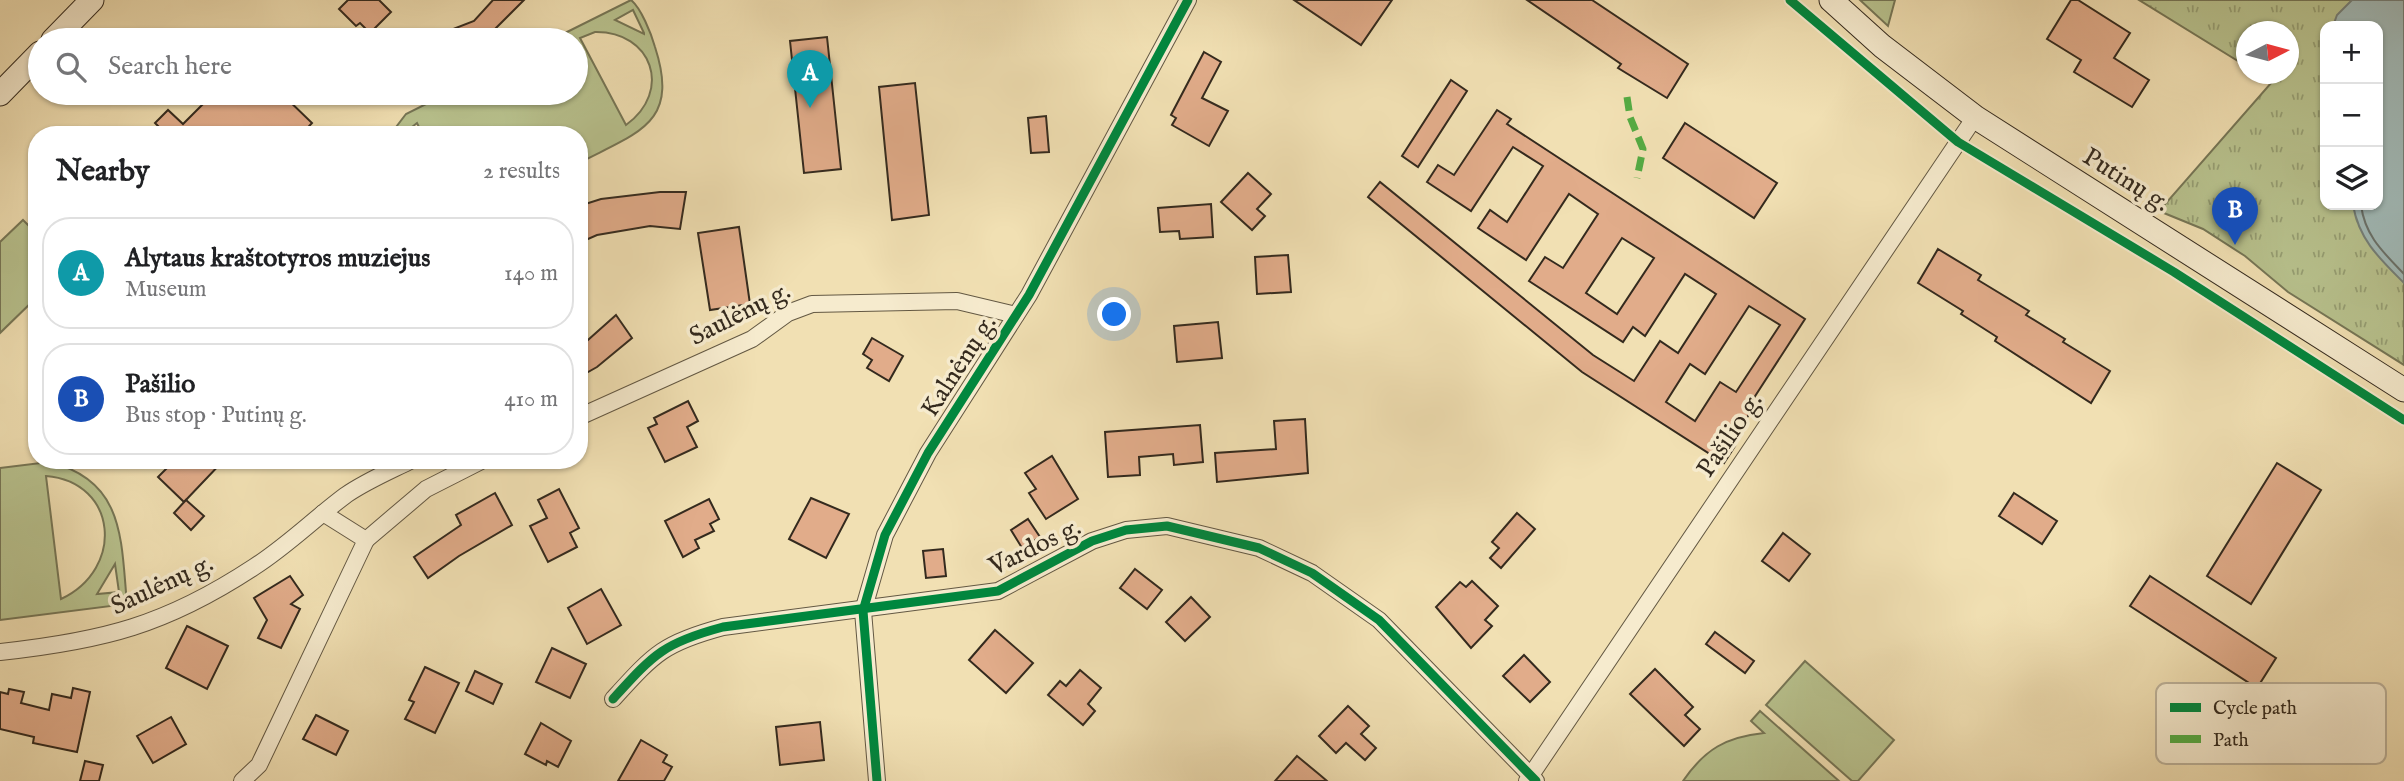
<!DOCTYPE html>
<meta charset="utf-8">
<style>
:root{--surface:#fff;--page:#f2f2f2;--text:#202124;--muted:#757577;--line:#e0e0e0;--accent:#111827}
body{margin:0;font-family:"IM FELL English",serif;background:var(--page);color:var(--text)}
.controls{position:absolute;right:21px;top:21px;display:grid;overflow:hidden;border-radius:14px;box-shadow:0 2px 5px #0004}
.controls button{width:63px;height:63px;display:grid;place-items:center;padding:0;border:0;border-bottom:2px solid var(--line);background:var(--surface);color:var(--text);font:35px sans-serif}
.compass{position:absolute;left:2236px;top:21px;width:63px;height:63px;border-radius:50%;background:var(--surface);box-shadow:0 2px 5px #0004;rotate:84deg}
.you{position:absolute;left:1115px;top:315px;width:24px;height:24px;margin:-18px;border:5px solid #fff;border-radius:50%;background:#1a73e8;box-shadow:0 0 0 10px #1a73e833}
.badge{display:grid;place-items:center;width:46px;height:46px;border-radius:50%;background:var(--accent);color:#fff;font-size:23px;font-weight:700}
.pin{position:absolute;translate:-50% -58px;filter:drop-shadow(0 2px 4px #0008)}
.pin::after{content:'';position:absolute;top:37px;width:24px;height:21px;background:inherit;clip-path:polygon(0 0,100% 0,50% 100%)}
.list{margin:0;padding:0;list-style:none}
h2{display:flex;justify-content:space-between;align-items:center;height:91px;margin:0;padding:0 28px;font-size:30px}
h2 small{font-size:23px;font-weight:400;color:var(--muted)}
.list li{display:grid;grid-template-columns:46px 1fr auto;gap:21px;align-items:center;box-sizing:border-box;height:112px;margin:0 14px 14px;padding:0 14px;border:2px solid var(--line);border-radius:28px}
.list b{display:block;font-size:26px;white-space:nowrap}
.list p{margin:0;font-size:23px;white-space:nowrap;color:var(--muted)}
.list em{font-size:23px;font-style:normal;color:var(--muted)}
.icon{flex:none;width:38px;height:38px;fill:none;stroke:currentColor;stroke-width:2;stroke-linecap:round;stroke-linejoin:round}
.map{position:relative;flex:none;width:2404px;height:781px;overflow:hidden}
.search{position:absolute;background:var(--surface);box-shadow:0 2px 5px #0004;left:28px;top:28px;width:560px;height:77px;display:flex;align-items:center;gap:18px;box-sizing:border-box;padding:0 24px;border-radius:38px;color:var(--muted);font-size:26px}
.panel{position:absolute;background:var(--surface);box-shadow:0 2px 5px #0004;left:28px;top:126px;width:560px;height:343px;border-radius:28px}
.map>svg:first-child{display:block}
.park{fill:url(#park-tufts);stroke:#767656;stroke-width:2;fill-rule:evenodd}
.garden{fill:#b8c28e;stroke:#767656;stroke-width:2;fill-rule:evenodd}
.water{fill:#a1bab8;stroke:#75807a;stroke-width:2}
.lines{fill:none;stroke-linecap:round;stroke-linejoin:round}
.shore{stroke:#6a726b;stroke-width:2}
.building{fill:#e1ac8a;stroke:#342a1e;stroke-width:2;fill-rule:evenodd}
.street-casing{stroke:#635843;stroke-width:18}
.secondary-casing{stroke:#342a1e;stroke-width:25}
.street{stroke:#f6ebce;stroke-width:16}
.secondary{stroke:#f6ebce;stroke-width:23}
.quiet{stroke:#54ab43;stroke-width:7;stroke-dasharray:14 7;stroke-linecap:butt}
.cycleway-casing{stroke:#f6ebce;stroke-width:13}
.cycleway{stroke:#00873e;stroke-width:9}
.labels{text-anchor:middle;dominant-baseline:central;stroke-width:7;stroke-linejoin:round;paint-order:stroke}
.street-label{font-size:26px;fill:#342a1e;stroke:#f6ebce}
.key{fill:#f6ebce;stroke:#bcb199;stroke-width:2}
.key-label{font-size:19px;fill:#342a1e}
</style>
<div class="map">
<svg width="2404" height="781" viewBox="0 0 2404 781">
<defs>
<pattern id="park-tufts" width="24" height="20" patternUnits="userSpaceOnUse" patternTransform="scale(1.75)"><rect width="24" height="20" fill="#b8c28e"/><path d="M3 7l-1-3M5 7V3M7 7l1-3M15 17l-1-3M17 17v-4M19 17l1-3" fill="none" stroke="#969e73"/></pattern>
</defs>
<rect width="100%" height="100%" fill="#f1e0b3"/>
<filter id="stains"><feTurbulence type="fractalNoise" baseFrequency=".00286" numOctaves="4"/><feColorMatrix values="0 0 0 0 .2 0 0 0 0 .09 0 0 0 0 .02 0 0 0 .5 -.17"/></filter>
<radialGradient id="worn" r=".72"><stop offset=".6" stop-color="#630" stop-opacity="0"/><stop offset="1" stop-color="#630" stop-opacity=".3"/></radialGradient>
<!-- park -->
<g class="park">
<path d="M1860 0H1895L1888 26Z"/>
<path d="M2139 0H2404V365L2288 292 2245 256 2203 229 2159 211 2272 82 2258 74H2288V32H2246V66ZM2325 26H2378V205H2325Z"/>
</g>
<!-- garden -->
<g class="garden">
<path d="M631 0C641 8 651 33 655 47 680 124 638 132 579 163V135H423L417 123 402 135H390L406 114 448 93H576V40H551ZM633 10 644 33V34L615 20ZM595 32C652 31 673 91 626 125L580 38Z"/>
<path d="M23 220 37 234V297L0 333V242Z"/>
<path d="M49 462C125 480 121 540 127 604L0 620V468ZM46 476C118 482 125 569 61 599ZM115 564 119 592 97 594Z"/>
<path d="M1805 661 1894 740 1858 781H1852L1766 705Z"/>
<path d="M1760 711 1839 781H1683C1705 749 1726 737 1764 733L1751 721Z"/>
</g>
<!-- water -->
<path class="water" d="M2352 0H2404V283C2380 259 2359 240 2353 205H2378V26H2333L2337 15Z"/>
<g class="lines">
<!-- shore -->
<path class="shore" d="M2361 205C2365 236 2383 252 2404 274"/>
</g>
<!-- building -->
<g class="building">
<path d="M348 0H379L391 12 370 33 360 23 356 26 339 9Z"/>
<path d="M493 0H524L486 38 425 40 474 21Z"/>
<path d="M1294 0H1392L1361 45Z"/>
<path d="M1527 0H1592L1688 64 1667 98 1618 68 1621 64Z"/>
<path d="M2071 0H2078L2130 33 2114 58 2149 80 2132 107 2074 72 2081 60 2047 39Z"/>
<path d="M827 37 841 169 804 173 790 41Z"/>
<path d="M1204 52 1221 62 1202 98 1228 111 1209 146 1172 125 1176 118 1171 115Z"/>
<path d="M1451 80 1467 91 1418 167 1402 156Z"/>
<path d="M915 83 929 215 892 220 879 87Z"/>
<path d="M214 93H281L312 123 301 135H167L155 123 168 110 183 124Z"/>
<path d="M1497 110 1511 119 1507 124 1805 319 1750 404 1754 407 1730 443 1735 446 1724 463 1582 372 1368 197 1380 182 1593 355 1634 381 1660 341 1678 353 1716 294 1685 274 1645 336 1633 327 1623 342 1529 281 1545 257 1563 268 1598 214 1569 194 1526 260 1478 228 1490 210 1507 222 1543 166 1513 147 1471 211 1427 182 1438 165 1454 175ZM1622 238 1654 258 1617 314 1586 293ZM1749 306 1780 325 1736 392 1720 382 1695 421 1666 402 1690 364 1705 374Z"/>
<path d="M1046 116 1049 152 1031 153 1028 118Z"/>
<path d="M1685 123 1777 183 1754 218 1663 158Z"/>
<path d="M1248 173 1271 194 1257 209 1265 216 1252 230 1221 202Z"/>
<path d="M660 192H686L680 229 650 226 597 235 579 243V206L601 199Z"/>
<path d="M1211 204 1213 237 1180 239 1179 231 1160 232 1158 208Z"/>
<path d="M739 227 750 304 710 310 698 233Z"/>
<path d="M1938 249 1981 275 1978 280 2029 311 2026 315 2065 339 2063 342 2110 371 2091 403 1995 341 1997 337 1961 314 1963 311 1918 283Z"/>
<path d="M1288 255 1291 292 1257 294 1255 257Z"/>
<path d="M616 315 632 338 597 367 579 377V348Z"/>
<path d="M1218 322 1222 358 1177 362 1174 326Z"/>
<path d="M872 338 903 356 889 381 867 368 872 360 863 354Z"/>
<path d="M688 401 698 421 687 427 697 447 665 462 648 428 657 424 654 418Z"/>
<path d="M1305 419 1308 473 1217 482 1215 453 1276 449 1274 421Z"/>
<path d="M1200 425 1203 462 1174 465 1173 454 1139 457 1140 475 1108 477 1105 432Z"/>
<path d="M1052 456 1078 499 1046 519 1029 493 1036 489 1025 473Z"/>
<path d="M175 460H224L184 502 158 477Z"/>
<path d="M2277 463 2321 490 2251 604 2207 576Z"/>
<path d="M559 489 579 528 570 533 577 547 548 562 530 526 547 518 538 500Z"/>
<path d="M495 493 512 525 459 556 428 578 414 557 461 525 456 515Z"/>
<path d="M2014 493 2057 521 2042 544 1999 516Z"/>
<path d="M811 498 849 514 826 558 789 539Z"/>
<path d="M709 499 719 519 710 524 714 531 695 540 699 548 683 557 665 521Z"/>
<path d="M186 500 204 516 191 530 174 513Z"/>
<path d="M1517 513 1535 529 1501 568 1490 558 1499 548 1492 542Z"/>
<path d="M1028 519 1040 537 1022 548 1011 530Z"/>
<path d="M1783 533 1810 554 1789 581 1762 561Z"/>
<path d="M943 549 946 576 926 578 923 551Z"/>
<path d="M1135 569 1162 590 1147 609 1120 588Z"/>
<path d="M290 576 303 595 291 604 300 609 281 648 258 638 267 620 254 598Z"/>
<path d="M2150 576 2276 658 2257 688 2130 606Z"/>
<path d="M1472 581 1498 606 1485 620 1492 626 1471 648 1436 607 1460 582 1466 587Z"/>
<path d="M601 589 621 625 587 644 568 608Z"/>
<path d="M1191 597 1210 617 1185 641 1166 622Z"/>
<path d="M187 626 228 646 207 689 166 668Z"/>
<path d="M995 630 1033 663 1006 693 969 660Z"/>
<path d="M1715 632 1754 661 1745 673 1706 644Z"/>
<path d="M552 648 586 664 570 698 536 682Z"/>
<path d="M1524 655 1550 682 1530 702 1503 676Z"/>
<path d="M425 667 459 683 435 733 405 719 414 702 409 700Z"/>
<path d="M1655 669 1693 707 1685 715 1700 729 1684 746 1630 694Z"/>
<path d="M1080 670 1101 688 1088 704 1095 711 1083 725 1048 695 1060 681 1066 686Z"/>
<path d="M475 671 502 684 493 704 466 691Z"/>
<path d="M73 688 90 692 77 752 33 743 34 737 0 729V692L8 694 9 689 24 692 21 703 49 710 52 694 71 698Z"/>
<path d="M1348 706 1369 726 1361 734 1376 748 1365 760 1346 743 1336 753 1319 736Z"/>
<path d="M316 715 348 731 336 755 303 739Z"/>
<path d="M171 717 186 744 153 763 137 736Z"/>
<path d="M820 722 824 760 780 765 776 727Z"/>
<path d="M541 723 571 741 558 767 547 761 546 765 525 754Z"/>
<path d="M641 740 667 755 663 762 672 767 664 781H618Z"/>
<path d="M1297 756 1320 775 1327 781H1275Z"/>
<path d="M85 761 103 765 99 781H80Z"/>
</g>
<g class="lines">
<!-- street casing -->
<g class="street-casing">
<g id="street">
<path d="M579 417 752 339 788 313 812 304 957 301 1016 315"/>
<path d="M366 540 426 489 483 460"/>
<path d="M0 652C103 641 166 625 254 567 287 546 315 518 346 495 366 481 390 471 412 460"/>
<path d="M613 699C654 654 663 643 723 627L998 591 1092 541 1126 530 1167 526 1259 548 1312 573 1379 620 1536 781"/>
<path d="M242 781 259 765 366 540 323 513"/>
<path d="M877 781 863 611 885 535 928 453 1029 295 1188 0"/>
<path d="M1527 781 1975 117"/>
</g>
</g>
<!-- secondary casing -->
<g class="secondary-casing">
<g id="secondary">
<path d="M1831 0 1882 46 1975 117 2404 390"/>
<path d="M53 40 92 0"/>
<path d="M0 94 40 53"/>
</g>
</g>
<!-- street -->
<use href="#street" class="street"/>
<!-- secondary -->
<use href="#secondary" class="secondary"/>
<!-- quiet -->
<path class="quiet" d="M1627 97 1630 117 1643 149 1637 178"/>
<!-- cycleway casing -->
<g class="cycleway-casing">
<g id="cycleway">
<path d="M1790 0 1958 142 2174 272 2404 420"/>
<path d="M613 699C654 654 663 643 723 627L998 591 1092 541 1126 530 1167 526 1259 548 1312 573 1379 620 1536 781"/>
<path d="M877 781 863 611 885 535 928 453 1029 295 1188 0"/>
</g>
</g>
<!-- cycleway -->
<use href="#cycleway" class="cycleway"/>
</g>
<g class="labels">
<!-- street labels -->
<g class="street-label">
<text transform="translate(2126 180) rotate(32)">Putinų g.</text>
<text transform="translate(740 314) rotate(-27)">Saulėnų g.</text>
<text transform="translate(959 366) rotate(-57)">Kalnėnų g.</text>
<text transform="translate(1730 435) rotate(-56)">Pašilio g.</text>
<text transform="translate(1035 547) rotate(-26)">Vardos g.</text>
<text transform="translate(162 585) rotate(-25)">Saulėnų g.</text>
</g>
</g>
<!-- legend -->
<rect x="2156" y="683" width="230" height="81" rx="10" class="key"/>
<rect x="2170" y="703" width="31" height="9" fill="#00873e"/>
<rect x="2170" y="735" width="31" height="8" fill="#54ab43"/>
<g class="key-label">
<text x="2213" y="714">Cycle path</text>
<text x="2213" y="746">Path</text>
</g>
<rect width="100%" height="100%" filter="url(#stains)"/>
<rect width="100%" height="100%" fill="url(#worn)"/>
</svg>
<div class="controls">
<button>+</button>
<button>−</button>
<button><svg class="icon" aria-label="layers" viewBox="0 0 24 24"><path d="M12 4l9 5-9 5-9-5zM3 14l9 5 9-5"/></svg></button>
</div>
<svg class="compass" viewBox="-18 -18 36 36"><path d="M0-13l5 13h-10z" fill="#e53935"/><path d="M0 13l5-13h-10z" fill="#757577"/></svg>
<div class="you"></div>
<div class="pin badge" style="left:810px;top:108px;background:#0f9aa8">A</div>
<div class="pin badge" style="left:2235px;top:245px;background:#1a4fb4">B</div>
<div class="search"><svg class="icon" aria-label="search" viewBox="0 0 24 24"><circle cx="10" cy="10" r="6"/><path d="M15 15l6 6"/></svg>Search here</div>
<section class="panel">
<h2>Nearby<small>2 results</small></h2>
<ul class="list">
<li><span class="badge" style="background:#0f9aa8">A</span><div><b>Alytaus kraštotyros muziejus</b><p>Museum</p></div><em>140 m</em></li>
<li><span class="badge" style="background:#1a4fb4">B</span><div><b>Pašilio</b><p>Bus stop · Putinų g.</p></div><em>410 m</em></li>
</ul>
</section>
</div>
